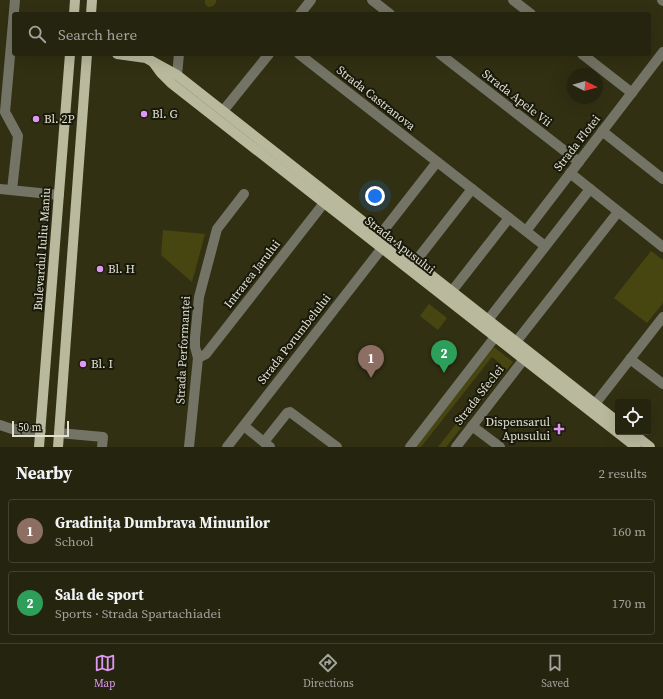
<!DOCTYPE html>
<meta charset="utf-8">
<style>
:root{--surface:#25240e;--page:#31301c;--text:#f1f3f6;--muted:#a3a49e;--line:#42412e;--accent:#de98f3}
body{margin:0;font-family:"Source Serif 4",serif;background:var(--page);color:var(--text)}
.controls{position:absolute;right:12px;bottom:12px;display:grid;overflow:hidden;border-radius:4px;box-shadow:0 4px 16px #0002}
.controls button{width:36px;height:36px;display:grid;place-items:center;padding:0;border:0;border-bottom:1px solid var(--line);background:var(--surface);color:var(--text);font:20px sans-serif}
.compass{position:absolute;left:567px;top:68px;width:36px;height:36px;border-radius:50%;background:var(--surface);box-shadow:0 4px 16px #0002;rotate:96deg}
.scale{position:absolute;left:12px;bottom:10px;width:57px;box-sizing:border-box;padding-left:4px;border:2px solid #e0e1cf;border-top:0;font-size:11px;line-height:14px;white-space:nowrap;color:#e0e1cf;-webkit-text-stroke:3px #18180b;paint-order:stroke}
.you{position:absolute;left:375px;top:196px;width:14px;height:14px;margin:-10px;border:3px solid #fff;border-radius:50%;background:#1a73e8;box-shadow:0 0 0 6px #1a73e833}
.badge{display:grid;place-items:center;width:26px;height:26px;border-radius:50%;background:var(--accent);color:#fff;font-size:13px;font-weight:700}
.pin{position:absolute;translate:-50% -33px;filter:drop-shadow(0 1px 2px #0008)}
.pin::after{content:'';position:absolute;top:21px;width:14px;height:12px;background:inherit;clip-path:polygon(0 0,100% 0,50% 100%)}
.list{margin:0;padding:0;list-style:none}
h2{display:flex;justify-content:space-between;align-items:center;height:52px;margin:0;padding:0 16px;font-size:17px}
h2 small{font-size:13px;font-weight:400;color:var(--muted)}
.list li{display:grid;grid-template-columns:26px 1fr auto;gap:12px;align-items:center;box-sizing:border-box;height:64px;margin:0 8px 8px;padding:0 8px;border:1px solid var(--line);border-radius:4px}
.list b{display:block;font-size:15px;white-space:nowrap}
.list p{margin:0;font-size:13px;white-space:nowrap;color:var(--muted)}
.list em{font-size:13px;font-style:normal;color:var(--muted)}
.icon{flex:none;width:22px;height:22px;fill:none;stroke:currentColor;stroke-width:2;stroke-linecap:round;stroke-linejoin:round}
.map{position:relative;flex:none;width:663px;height:447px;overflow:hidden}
.search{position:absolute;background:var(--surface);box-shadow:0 4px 16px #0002;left:12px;right:12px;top:12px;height:44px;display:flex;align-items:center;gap:10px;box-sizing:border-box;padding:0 14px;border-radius:4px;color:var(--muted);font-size:15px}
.sheet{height:196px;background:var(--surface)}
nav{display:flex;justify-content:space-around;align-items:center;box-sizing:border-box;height:56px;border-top:1px solid var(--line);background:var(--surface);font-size:11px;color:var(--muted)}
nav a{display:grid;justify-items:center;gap:2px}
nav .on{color:var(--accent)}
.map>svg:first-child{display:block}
.green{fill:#474611}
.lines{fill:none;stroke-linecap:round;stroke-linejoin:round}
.minor{stroke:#747466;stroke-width:10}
.major{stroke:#b9b99d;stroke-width:10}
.poi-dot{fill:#de98f3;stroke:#18180b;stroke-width:1.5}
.labels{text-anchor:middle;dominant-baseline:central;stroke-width:4;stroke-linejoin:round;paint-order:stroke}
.street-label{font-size:12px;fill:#e0e1cf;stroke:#18180b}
.poi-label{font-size:12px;fill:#e0e1cf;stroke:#18180b;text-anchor:start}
</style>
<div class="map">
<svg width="663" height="447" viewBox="0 0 663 447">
<rect width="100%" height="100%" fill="#313013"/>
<!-- green -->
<g class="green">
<path d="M205 0H216V3L213 6 208 7 205 4Z"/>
<path d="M163 230 205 234 192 282 161 255Z"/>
<path d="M651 251 663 260V303L647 323 614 298Z"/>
<path d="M429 304 447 318 438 330 420 316Z"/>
<path d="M494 347 513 362 446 447H438L502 365 492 357 421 447H416Z"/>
</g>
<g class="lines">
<!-- minor -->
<g class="minor">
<path d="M372 0 390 14"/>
<path d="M513 0 531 14"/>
<path d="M662 0 663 1"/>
<path d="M300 14 311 0"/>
<path d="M299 54 545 246"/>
<path d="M440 54 579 162"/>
<path d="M582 54 632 93"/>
<path d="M177 75 179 54"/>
<path d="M223 111 269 54"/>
<path d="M602 131 663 179"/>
<path d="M570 173 663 247"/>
<path d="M0 189 59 195"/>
<path d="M12 190 18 136 5 112 15 0"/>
<path d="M526 231 663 52"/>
<path d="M380 235 437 162"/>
<path d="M415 262 472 189"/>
<path d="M452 291 509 218"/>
<path d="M488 320 590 189"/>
<path d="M516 342 618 212"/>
<path d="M198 358 206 354 324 203"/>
<path d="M630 359 663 384"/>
<path d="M595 404 663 317"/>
<path d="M0 425 12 429 41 431"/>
<path d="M244 426 270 447"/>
<path d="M472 426 500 447"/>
<path d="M59 433 103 437 102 447"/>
<path d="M264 442 287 413 290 412 337 447"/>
<path d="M189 447 198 358 195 347V338L199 297 217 229 244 194"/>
<path d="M227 447 382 248"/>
<path d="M410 447 495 337"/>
<path d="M456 447 524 359"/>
</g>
<!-- major -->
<g class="major">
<path d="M74 14 75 0"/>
<path d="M91 14 92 0"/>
<path d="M117 54 146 58 177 75 618 422"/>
<path d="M153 62 161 73 171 83 636 447"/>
<path d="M631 432 650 447"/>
<path d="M39 447 70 54"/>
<path d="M58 447 87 54"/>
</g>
</g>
<!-- markers -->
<g class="poi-dot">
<circle cx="144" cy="114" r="4"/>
<circle cx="36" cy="119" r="4"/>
<circle cx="100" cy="269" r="4"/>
<circle cx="83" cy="364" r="4"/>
<path d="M557 423h4v4h4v4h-4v4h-4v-4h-4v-4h4z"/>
</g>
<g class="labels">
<!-- street labels -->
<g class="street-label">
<text transform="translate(376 98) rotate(38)">Strada Castranova</text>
<text transform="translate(517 98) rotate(38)">Strada Apele Vii</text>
<text transform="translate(577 143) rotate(-52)">Strada Flotei</text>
<text transform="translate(400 245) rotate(38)">Strada Apusului</text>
<text transform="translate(42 249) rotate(-86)">Bulevardul Iuliu Maniu</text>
<text transform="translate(252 274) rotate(-52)">Intrarea Jarului</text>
<text transform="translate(294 339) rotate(-52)">Strada Porumbelului</text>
<text transform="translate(183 350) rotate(-87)">Strada Performanței</text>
<text transform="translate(479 395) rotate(-52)">Strada Sfeclei</text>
</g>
<!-- poi labels -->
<g class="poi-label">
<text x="152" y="114">Bl. G</text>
<text x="44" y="119">Bl. 2P</text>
<text x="108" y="269">Bl. H</text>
<text x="91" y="364">Bl. I</text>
<text x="550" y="422" text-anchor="end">Dispensarul<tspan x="550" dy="14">Apusului</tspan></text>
</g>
</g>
</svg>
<div class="controls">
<button><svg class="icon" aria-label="locate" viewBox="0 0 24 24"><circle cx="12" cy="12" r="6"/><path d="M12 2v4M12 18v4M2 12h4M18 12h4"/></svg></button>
</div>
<svg class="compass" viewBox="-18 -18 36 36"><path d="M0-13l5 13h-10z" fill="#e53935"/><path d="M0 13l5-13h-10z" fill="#a3a49e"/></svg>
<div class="scale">50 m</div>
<div class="you"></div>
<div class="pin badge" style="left:371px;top:378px;background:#8d6e63">1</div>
<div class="pin badge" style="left:444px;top:373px;background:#2e9e5b">2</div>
<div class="search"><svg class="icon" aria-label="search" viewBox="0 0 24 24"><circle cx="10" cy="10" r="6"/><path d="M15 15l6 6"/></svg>Search here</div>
</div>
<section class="sheet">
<h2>Nearby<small>2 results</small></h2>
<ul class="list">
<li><span class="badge" style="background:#8d6e63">1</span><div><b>Gradinița Dumbrava Minunilor</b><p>School</p></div><em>160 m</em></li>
<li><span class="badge" style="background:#2e9e5b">2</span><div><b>Sala de sport</b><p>Sports · Strada Spartachiadei</p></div><em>170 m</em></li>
</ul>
</section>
<nav>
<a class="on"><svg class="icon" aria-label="map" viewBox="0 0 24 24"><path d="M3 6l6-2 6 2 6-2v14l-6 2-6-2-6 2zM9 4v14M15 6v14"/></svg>Map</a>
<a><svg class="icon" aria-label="directions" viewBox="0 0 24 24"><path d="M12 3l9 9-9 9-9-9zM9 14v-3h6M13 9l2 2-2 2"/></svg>Directions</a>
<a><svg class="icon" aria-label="saved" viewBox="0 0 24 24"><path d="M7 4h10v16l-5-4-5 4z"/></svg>Saved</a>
</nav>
